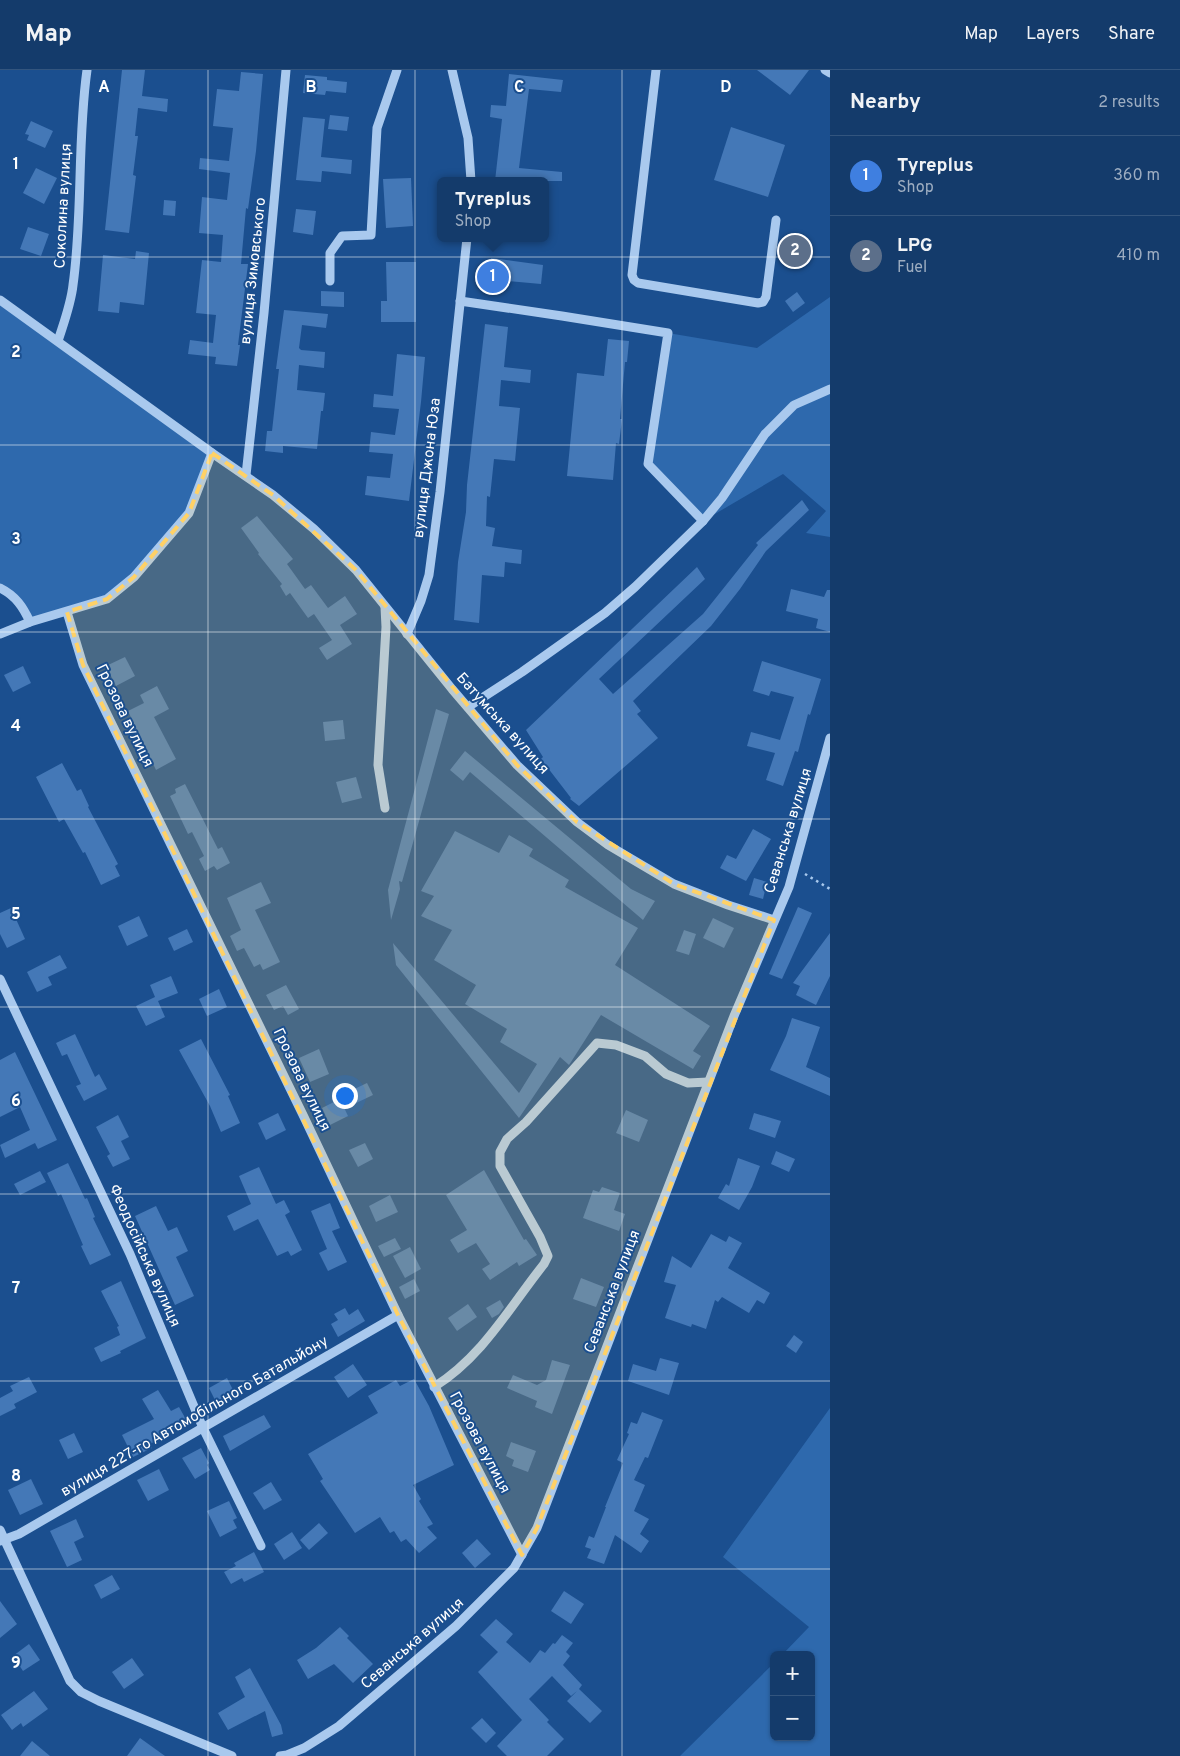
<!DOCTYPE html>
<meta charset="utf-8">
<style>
:root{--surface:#143b6b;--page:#214673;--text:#f1f3f6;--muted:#9dadc1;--line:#33557e;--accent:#8c9099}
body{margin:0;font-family:Overpass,sans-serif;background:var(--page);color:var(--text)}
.controls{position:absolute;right:15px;bottom:15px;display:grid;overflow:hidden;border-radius:8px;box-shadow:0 1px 4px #0004}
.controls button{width:45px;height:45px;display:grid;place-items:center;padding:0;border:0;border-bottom:1px solid var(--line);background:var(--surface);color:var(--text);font:25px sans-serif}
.you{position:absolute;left:344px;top:1025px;width:18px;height:18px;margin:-12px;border:4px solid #fff;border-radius:50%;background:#1a73e8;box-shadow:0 0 0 8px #1a73e833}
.badge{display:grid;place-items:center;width:32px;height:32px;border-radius:50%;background:var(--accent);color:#fff;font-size:16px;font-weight:700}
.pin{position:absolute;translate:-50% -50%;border:2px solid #fff;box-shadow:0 1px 5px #0006}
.popup{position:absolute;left:437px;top:107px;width:112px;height:65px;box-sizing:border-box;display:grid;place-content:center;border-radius:8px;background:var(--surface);filter:drop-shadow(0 1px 4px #0005);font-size:16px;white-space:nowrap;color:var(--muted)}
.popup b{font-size:19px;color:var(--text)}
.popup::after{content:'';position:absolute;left:50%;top:100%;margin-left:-10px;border:10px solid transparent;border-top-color:var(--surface)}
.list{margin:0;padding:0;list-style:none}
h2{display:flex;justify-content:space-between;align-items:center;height:65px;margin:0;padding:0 20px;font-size:21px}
h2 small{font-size:16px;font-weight:400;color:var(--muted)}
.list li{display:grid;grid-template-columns:32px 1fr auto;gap:15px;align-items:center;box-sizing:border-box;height:80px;padding:0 20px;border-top:1px solid var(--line)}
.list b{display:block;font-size:19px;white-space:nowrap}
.list p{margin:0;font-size:16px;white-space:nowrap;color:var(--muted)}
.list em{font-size:16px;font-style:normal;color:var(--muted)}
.map{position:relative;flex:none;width:830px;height:1686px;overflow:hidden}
header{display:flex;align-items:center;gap:30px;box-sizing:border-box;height:70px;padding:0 25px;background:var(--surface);border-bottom:1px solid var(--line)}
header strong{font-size:24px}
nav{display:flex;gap:28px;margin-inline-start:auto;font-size:18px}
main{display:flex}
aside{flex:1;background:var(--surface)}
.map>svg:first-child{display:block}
.green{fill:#2e69ad}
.building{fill:#4478b7}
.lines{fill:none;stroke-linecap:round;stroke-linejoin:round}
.path{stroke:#a9c9ee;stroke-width:2.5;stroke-dasharray:2.5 4;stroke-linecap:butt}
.minor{stroke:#a9c9ee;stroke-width:9}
.marked{fill:#ffd166;fill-opacity:0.2;stroke:#ffd166;stroke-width:4;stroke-dasharray:10 6;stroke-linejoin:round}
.grid{fill:none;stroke:#fff;stroke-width:1;stroke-opacity:0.55}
.labels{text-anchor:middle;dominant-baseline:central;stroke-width:4;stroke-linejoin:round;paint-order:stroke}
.street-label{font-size:15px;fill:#fff;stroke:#1b4f8f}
.grid-label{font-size:16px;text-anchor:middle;font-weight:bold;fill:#fff;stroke:#1b4f8f;stroke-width:4;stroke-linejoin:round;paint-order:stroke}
</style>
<header>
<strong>Map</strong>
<nav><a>Map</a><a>Layers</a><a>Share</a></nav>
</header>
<main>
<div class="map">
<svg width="830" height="1686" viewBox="0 0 830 1686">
<rect width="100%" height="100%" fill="#1b4f8f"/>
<!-- green -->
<g class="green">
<path d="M830 227V467L806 463 826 441 783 404 703 451 648 394 668 263 757 278Z"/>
<path d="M0 230 212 383 189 443 134 507 107 529 30 552 0 518Z"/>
<path d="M830 1338V1686H680L774 1593V1667H811V1585H782L809 1557 723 1487Z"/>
</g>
<!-- building -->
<g class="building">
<path d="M122 0H145L142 26 168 29 167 42 138 38 135 66H138L133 105 136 106 129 163 105 160Z"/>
<path d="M757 0H809L790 25Z"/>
<path d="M241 2 263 4 256 81 248 139 246 138 241 194H248L238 275H240L237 296 215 294 216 287 188 284 190 270 213 273 216 245 196 243 202 190 221 192 223 165 199 163 202 127 227 130 230 103 199 99 200 88 229 91 233 58 213 56 217 19 239 21Z"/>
<path d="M509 4 563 10 561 22 529 19 519 98 562 102V111H495L502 49 490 47 491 35 506 36Z"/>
<path d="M305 5 327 7V10L347 12 346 23 326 21 325 25 303 23Z"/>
<path d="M330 45 349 47 347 61 328 59Z"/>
<path d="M303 47 325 49 321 87 352 90 351 104 322 101 321 112 296 110Z"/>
<path d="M31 51 53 61 45 78 27 70 29 65 25 64Z"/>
<path d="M731 57 785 75 768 127 714 110Z"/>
<path d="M36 98 57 108 44 134 23 123Z"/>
<path d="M411 108 413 156 386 158 383 109Z"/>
<path d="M164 130 176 131 175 146 163 145Z"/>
<path d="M296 139 316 141 313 165 293 162Z"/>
<path d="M28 157 49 164 41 186 20 179Z"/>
<path d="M136 181 149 183 144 235 120 232 119 243 98 241 103 185 135 189Z"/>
<path d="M491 188 543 195 541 214 488 209Z"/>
<path d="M386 192H416V252H381V231H387Z"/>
<path d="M321 221 344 222V237L321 236Z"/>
<path d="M797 222 805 233 793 242 785 231Z"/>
<path d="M284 240 328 244 326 258 302 255 299 278 301 280 325 282 324 298 299 295 297 320 325 323 323 341H321L317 379 283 376V383L265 381 267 361H272L279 299H276Z"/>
<path d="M485 254 508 257 504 297 531 300 530 313 501 310 499 336 520 338 515 391 494 389 490 427 487 426 486 456 495 458 492 476 522 480 521 494 505 492 504 507 482 505 479 553 454 550 458 492 466 442 467 415Z"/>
<path d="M608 269 629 271 627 292H625L620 349H622L619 374 616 373 613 410 567 406 577 303 604 306Z"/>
<path d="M397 284 425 287 421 332 409 431 365 425 367 406 390 408 393 384 369 382 371 362 395 365 399 339 373 337 374 324 393 326Z"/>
<path d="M802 430 809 440 766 481 740 519 711 556 633 631 641 641 637 644 658 668 579 736 570 729 571 728 541 689 543 687 526 660 697 497 705 509 599 609 613 624 703 544 758 475 756 473Z"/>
<path d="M257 446 293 489 287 494 305 519 311 515 328 538 345 526 357 544 340 555 352 574 327 590 319 578 332 570 314 544 308 548 290 523 286 526 280 516 282 514 258 484 259 483 241 458Z"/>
<path d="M791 519 824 527 827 520H830V562L816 558 818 549 786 541Z"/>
<path d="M125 587 135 606 116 616 106 596Z"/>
<path d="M762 591 821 609 810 645 808 644 798 682 795 681 783 716 766 710 775 683 747 676 751 662 780 670 794 627 771 621 769 626 753 621Z"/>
<path d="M23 596 31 613 13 622 4 605Z"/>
<path d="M157 616 169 639 154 647 176 689 156 700 128 641 144 633 140 625Z"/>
<path d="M436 639 449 644 402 812 399 811 400 819 391 850 388 820Z"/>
<path d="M343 650 345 669 325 671 323 652Z"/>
<path d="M465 681 631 819 655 831 643 850 470 702 463 711 450 700Z"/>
<path d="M62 693 77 721 81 719 89 736 88 737 118 794 115 796 120 806 101 815 85 782 83 783 64 749 59 752 36 707Z"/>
<path d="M356 707 362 728 342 733 336 712Z"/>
<path d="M185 714 218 779 222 777 230 793 217 800 214 796 205 801 199 789 204 786 192 762 188 764 170 726 176 723 175 719Z"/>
<path d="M753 759 771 769 746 811 720 798 727 785 736 789Z"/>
<path d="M455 761 499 783 509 765 533 779 529 786 569 810 565 817 638 858 615 895 710 956 693 981 701 986 693 999 601 945 571 992 569 995 560 987 519 1048 396 895 393 873 519 1023 537 994 500 972 507 959 465 934 476 915 434 890 452 860 421 846 434 826 421 821Z"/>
<path d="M754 808 767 812 763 829 749 825Z"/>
<path d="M261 812 271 833 255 840 280 892 263 900 260 894 254 897 244 878 237 881 230 866 241 860 227 828Z"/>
<path d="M798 837 812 843 782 909 769 904Z"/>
<path d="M11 838 25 869 7 878 0 864V843Z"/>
<path d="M139 846 148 866 127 876 118 856Z"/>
<path d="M713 848 734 858 724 878 703 868Z"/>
<path d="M187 859 193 872 174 881 168 868Z"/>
<path d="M684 860 696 864 689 885 676 881Z"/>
<path d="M830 863V906L816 935 796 925 800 916 793 913Z"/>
<path d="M60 885 67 898 48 907 52 915 37 922 27 902Z"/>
<path d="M171 906 178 923 158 931 165 947 146 956 136 936 155 927 150 915Z"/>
<path d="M286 915 299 939 288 945 283 936 274 940 266 925Z"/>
<path d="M219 919 227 937 207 946 199 929Z"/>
<path d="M792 948 820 957 806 997 830 1008V1026L770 1000 786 966Z"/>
<path d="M75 964 95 1007 99 1004 107 1019 84 1031 76 1016 81 1014 67 984 62 986 56 973Z"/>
<path d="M201 969 230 1025 228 1026 240 1053 221 1062 210 1036 179 980Z"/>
<path d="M319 979 329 1004 310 1012 299 988Z"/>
<path d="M15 982 57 1070 38 1079 35 1073 5 1088 0 1075 30 1060 20 1037 0 1047V990Z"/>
<path d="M367 1013 373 1025 352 1035 346 1023Z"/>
<path d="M340 1029 348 1046 330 1055 322 1038Z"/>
<path d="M626 1040 648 1050 639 1072 616 1063Z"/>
<path d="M278 1043 286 1060 266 1070 258 1053Z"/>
<path d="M754 1043 781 1051 775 1068 749 1059Z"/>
<path d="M118 1045 129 1067 121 1071 130 1089 113 1097 107 1086 110 1084 96 1057Z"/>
<path d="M365 1073 373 1089 358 1097 349 1080Z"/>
<path d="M776 1081 795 1089 789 1102 771 1094Z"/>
<path d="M738 1088 760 1096 752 1117 739 1140 718 1128 726 1114 729 1116Z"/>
<path d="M68 1093 85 1129 87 1128 95 1147 93 1148 111 1185 90 1195 81 1176 83 1175 61 1124 58 1126 47 1103Z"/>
<path d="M259 1097 276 1134 284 1130 290 1142 285 1145 302 1180 291 1186 288 1181 277 1186 258 1149 234 1161 227 1146 251 1134 239 1106Z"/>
<path d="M484 1100 524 1170 526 1169 537 1185 519 1196 517 1192 490 1210 482 1199 490 1194 476 1173 458 1183 450 1170 467 1160 446 1125Z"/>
<path d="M40 1101 46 1112 20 1125 14 1114Z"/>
<path d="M602 1117 620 1123 614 1140 625 1144 619 1161 583 1148 593 1120 599 1122Z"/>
<path d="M390 1125 398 1142 376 1152 369 1136Z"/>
<path d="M330 1133 340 1158 332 1161 347 1192 328 1201 319 1183 327 1179 311 1141Z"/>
<path d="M156 1136 168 1161 177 1157 188 1181 176 1187 194 1226 175 1235 135 1146Z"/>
<path d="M711 1164 726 1172 729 1166 742 1173 728 1198 770 1223 764 1234 757 1230 749 1243 722 1227 718 1232 715 1230 706 1259 692 1254 691 1257 665 1248 676 1215 664 1212 672 1186 691 1198Z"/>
<path d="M395 1168 401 1179 384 1187 378 1176Z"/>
<path d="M410 1177 421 1199 405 1208 393 1186Z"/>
<path d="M581 1208 604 1217 596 1237 573 1229Z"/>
<path d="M414 1209 420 1221 405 1229 399 1217Z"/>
<path d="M121 1211 146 1268 120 1281 121 1283 101 1292 94 1278 120 1265 117 1257 119 1256 101 1221Z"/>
<path d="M500 1230 504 1237 499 1244 492 1248 486 1238Z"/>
<path d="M468 1234 477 1247 457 1261 448 1248Z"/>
<path d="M345 1238 349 1245 358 1239 365 1251 338 1267 331 1254 338 1250 334 1244Z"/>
<path d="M794 1265 803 1272 796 1283 786 1276Z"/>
<path d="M660 1288 679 1293 669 1325 628 1311 633 1294 656 1301Z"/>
<path d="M552 1290 570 1295 552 1344 535 1337 537 1331 507 1318 513 1305 537 1315 546 1310Z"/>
<path d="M353 1294 367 1315 348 1328 334 1307Z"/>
<path d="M29 1307 37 1322 14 1334 16 1338 0 1346V1328L13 1321 10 1316Z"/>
<path d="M227 1308 234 1322 216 1332 209 1318Z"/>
<path d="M414 1309 429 1336 454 1395 413 1415 421 1429 419 1431 433 1454 427 1457 437 1468 419 1483 406 1469 401 1472 394 1461 390 1463 380 1447 355 1463 320 1411 323 1409 308 1384 378 1343 368 1326 396 1310 400 1316Z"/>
<path d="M158 1320 171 1341 179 1337 188 1353 150 1374 152 1378 133 1387 122 1365 154 1349 142 1329Z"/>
<path d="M642 1342 663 1350 648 1388 645 1387 634 1410 645 1415 634 1441 649 1449 640 1464 649 1471 641 1483 615 1465 604 1494 587 1488 591 1479 585 1477 589 1466 594 1468 606 1437H605L623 1393 617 1390 629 1364 627 1363 631 1352 637 1354Z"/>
<path d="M264 1345 271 1357 230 1381 223 1366Z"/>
<path d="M74 1363 83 1382 68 1389 59 1370Z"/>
<path d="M511 1372 536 1381 528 1402 512 1396 514 1390 506 1386Z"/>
<path d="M201 1378 209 1393 207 1395 210 1400 195 1409 182 1388Z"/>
<path d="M159 1399 169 1420 148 1431 137 1410Z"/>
<path d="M31 1409 43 1434 20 1445 8 1420Z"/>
<path d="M271 1412 282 1430 264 1440 253 1423Z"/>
<path d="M229 1431 237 1448 233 1450 237 1458 220 1467 207 1441Z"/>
<path d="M76 1449 84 1467 74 1472 82 1490 67 1497 50 1461Z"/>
<path d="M319 1453 328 1463 309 1480 300 1470Z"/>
<path d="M292 1462 302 1478 284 1490 274 1474Z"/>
<path d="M477 1469 491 1484 475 1498 462 1483Z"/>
<path d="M254 1482 264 1502 244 1512 242 1508 231 1514 224 1502 236 1496 234 1493Z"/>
<path d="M112 1505 120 1519 101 1529 94 1515Z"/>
<path d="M564 1521 584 1534 571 1554 551 1541Z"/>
<path d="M0 1531 17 1554 0 1568Z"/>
<path d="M496 1549 513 1564 506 1572 530 1593 540 1580 545 1583 553 1573 555 1574 562 1565 573 1573 566 1582 570 1586 563 1595 582 1615 579 1619 602 1641 590 1653 567 1631 577 1621 571 1626 552 1606 529 1629 549 1650 547 1652 564 1669 547 1686H507L497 1676 522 1650 478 1602 498 1582 480 1565Z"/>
<path d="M340 1557 349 1566 347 1568 373 1594 353 1613 334 1594 308 1609 297 1590 316 1578Z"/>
<path d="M29 1574 40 1590 23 1601 13 1586Z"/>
<path d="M132 1588 144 1605 124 1619 112 1602Z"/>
<path d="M250 1598 281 1655 283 1664 272 1667 265 1641 228 1660 218 1643 245 1627 235 1607Z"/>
<path d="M34 1621 48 1639 23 1657 21 1653 12 1660 1 1645Z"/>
<path d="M482 1648 496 1663 486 1673 471 1658Z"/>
<path d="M140 1668 165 1686H127Z"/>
<path d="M32 1671 50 1686H20Z"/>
</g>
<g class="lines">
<!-- path -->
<path class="path" d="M805 804 830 819"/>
<!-- minor -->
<g class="minor">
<path d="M452 0 468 68 471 111"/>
<path d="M656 0 632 205 634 210 638 213 758 233 763 232 766 227 776 150"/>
<path d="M825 0 830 3"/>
<path d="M330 211V183L342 166 371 165 377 58 397 0"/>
<path d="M0 230 212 383 273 425 314 459 356 500 452 619 517 695 577 752 608 775 674 814 728 835 774 850"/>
<path d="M460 231 562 246 668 263 648 394 703 451"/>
<path d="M58 271C64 252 71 234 73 215 83 144 77 71 87 0"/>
<path d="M246 405 264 243 286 0"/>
<path d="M0 518C16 526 23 537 30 552"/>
<path d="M67 542 83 595 304 1047 398 1245 522 1485"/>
<path d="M0 564 30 552 107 529 134 507 189 443 212 383"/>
<path d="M407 564 421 531 429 505 440 422 467 168"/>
<path d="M468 637 522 602 605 543 635 517 703 451 722 428 765 364 794 335 830 319"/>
<path d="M385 738 378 695 386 557 385 537"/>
<path d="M0 909 130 1184 203 1358 261 1476"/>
<path d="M434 1317C483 1286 509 1238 544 1194L548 1186 540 1167 500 1096V1082L507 1069 526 1052 597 973 616 975 645 986 666 1004 688 1013 708 1012"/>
<path d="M0 1460 70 1611 81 1622 99 1631 232 1686"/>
<path d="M0 1471 19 1464 398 1245"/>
<path d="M280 1686 287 1685 304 1678 339 1656 456 1556 514 1498 537 1458 734 946 789 817 830 668"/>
</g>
</g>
<!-- marked area -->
<path class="marked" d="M212 383 273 425 356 500 517 695 577 752 674 814 774 850 537 1458 522 1485 398 1245 83 595 67 542 107 529 134 507 189 443Z"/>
<!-- grid -->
<path class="grid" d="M208 0V1686M415 0V1686M622 0V1686M0 187H830M0 375H830M0 562H830M0 749H830M0 937H830M0 1124H830M0 1311H830M0 1499H830"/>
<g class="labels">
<!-- street labels -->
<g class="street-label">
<text transform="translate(64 136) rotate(-87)">Соколина вулиця</text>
<text transform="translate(254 201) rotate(-84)">вулиця Зимовського</text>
<text transform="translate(428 398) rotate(-83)">вулиця Джона Юза</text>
<text transform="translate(124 646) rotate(64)">Грозова вулиця</text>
<text transform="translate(502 654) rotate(48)">Батумська вулиця</text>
<text transform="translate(789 761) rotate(-73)">Севанська вулиця</text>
<text transform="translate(301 1010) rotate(64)">Грозова вулиця</text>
<text transform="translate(144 1186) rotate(66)">Феодосійська вулиця</text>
<text transform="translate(613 1222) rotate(-69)">Севанська вулиця</text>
<text transform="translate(195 1347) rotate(-30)">вулиця 227-го Автомобільного Батальйону</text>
<text transform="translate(479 1373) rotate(62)">Грозова вулиця</text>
<text transform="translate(413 1574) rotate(-41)">Севанська вулиця</text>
</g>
</g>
<g class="grid-label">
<text x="104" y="22">A</text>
<text x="311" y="22">B</text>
<text x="519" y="22">C</text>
<text x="726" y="22">D</text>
<text x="16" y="99">1</text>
<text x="16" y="287">2</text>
<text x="16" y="474">3</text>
<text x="16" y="661">4</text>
<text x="16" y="849">5</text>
<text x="16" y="1036">6</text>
<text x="16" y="1223">7</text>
<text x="16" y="1411">8</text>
<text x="16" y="1598">9</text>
</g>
</svg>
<div class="controls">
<button>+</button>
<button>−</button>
</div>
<div class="you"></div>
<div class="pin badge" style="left:493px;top:207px;background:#3f7fe0">1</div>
<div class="popup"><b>Tyreplus</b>Shop</div>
<div class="pin badge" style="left:795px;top:181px;background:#5c6f8a">2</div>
</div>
<aside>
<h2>Nearby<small>2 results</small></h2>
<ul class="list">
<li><span class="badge" style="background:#3f7fe0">1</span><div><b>Tyreplus</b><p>Shop</p></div><em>360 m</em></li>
<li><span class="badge" style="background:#5c6f8a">2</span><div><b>LPG</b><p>Fuel</p></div><em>410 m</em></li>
</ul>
</aside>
</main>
